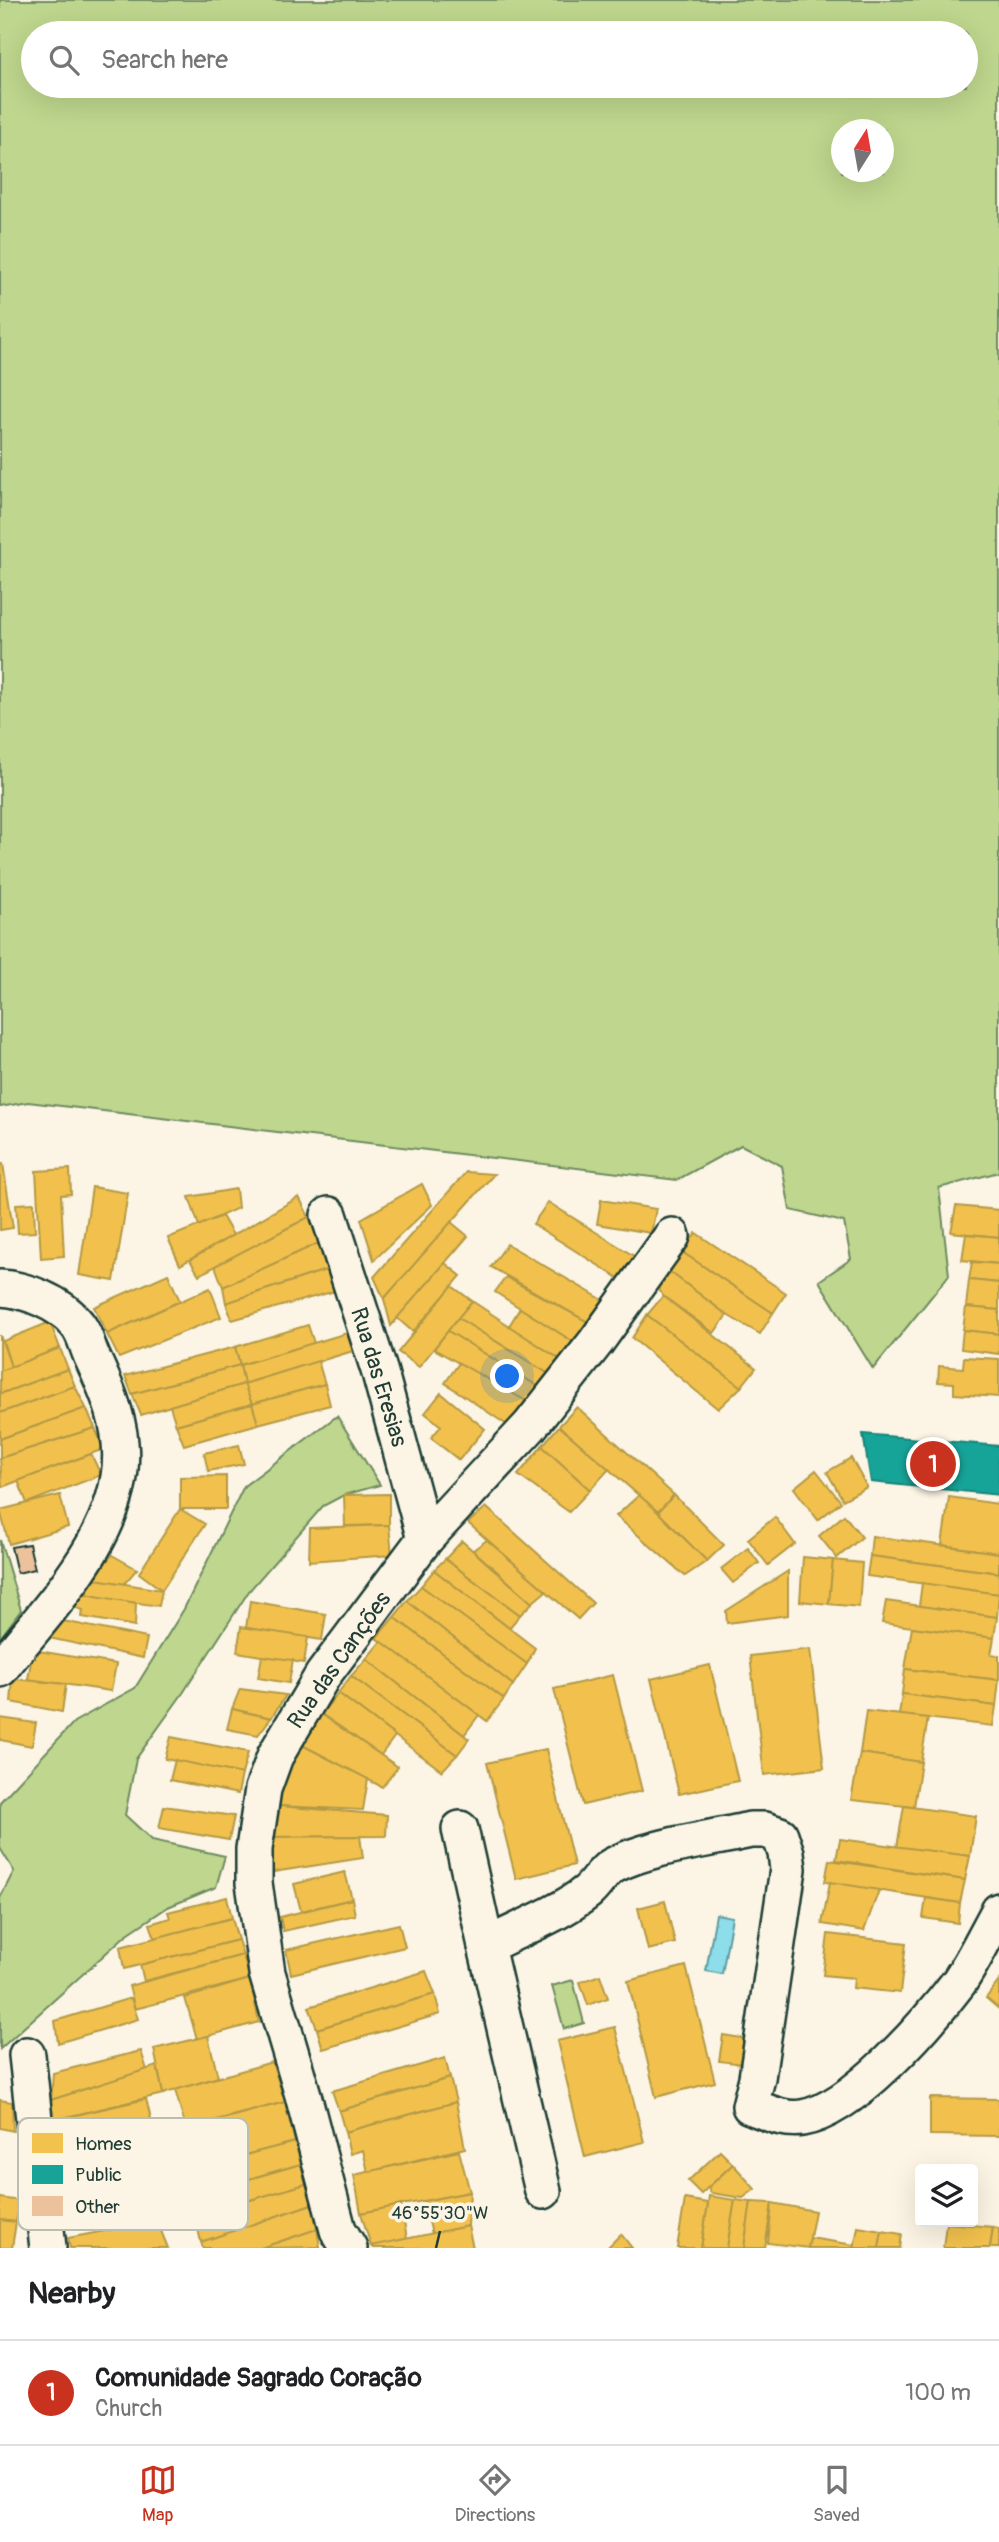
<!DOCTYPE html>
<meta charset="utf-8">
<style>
:root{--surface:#fff;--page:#f2f2f2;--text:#202124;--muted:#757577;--line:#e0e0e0;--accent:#c8321e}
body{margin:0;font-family:Pangolin,sans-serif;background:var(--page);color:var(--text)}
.controls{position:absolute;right:21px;bottom:21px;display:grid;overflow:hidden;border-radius:7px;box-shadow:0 7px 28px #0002}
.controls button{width:63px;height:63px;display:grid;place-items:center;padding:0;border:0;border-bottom:2px solid var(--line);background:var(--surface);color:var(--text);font:35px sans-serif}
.compass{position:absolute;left:831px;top:119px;width:63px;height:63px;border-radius:50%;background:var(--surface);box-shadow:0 7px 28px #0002;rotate:11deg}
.you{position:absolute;left:508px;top:1377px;width:24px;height:24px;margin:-18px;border:5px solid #fff;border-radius:50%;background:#1a73e8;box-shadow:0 0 0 10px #1a73e833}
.badge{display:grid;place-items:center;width:46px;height:46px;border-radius:50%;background:var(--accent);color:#fff;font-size:23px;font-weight:700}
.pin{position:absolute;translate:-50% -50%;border:4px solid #fff;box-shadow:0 2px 7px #0006}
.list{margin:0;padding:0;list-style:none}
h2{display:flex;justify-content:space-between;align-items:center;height:91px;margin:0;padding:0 28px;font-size:30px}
h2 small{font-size:23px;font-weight:400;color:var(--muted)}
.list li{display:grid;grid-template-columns:46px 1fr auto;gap:21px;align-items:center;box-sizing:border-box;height:105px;padding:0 28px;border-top:2px solid var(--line)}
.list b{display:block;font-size:26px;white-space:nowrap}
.list p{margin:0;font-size:23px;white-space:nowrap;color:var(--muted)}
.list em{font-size:23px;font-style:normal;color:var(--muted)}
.icon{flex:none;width:38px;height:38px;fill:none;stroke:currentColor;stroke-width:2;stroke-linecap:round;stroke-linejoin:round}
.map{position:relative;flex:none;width:999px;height:2248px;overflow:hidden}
.search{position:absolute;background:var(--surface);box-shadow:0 7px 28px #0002;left:21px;right:21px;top:21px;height:77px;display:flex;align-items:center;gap:18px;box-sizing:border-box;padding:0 24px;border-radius:38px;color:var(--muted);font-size:26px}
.sheet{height:196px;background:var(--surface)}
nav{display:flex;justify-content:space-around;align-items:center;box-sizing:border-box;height:98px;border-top:2px solid var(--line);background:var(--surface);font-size:19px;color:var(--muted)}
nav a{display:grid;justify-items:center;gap:4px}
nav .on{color:var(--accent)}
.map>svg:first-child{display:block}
.green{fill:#bed68d;stroke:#6e8a60;stroke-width:2;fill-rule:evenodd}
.water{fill:#8dddeb;stroke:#619da2;stroke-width:2}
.homes{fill:#f2c14e;stroke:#b39946;stroke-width:2}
.public{fill:#17a398;stroke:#19847a;stroke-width:2}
.building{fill:#ebc29b;stroke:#1f3d34;stroke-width:2}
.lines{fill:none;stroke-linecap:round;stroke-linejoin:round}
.street-casing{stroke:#1f3d34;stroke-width:40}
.street{stroke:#fcf5e5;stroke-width:35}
.ticks{fill:none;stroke:#1f3d34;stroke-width:2.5}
.labels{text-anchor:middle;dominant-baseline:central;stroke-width:7;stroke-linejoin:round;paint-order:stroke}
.street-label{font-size:23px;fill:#1f3d34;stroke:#fcf5e5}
.key{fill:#fcf5e5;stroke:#babeb0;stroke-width:2}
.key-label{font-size:19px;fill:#1f3d34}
.ticks-label{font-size:18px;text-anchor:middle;fill:#1f3d34;stroke:#fcf5e5;stroke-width:7;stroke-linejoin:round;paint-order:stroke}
</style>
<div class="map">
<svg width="999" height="2248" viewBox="0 0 999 2248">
<rect width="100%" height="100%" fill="#fcf5e5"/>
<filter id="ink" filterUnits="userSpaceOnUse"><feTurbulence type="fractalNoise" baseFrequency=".0143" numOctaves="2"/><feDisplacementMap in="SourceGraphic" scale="14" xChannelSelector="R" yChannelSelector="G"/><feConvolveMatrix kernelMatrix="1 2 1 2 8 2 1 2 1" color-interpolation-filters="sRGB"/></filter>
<g filter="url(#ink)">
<!-- green -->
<g class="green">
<path d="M0 0H999V1172L939 1188 949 1275 873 1369 819 1281 851 1259 844 1222 790 1210 782 1166 741 1145 677 1180 28 1102 0 1107ZM33 33H966V86H33ZM842 130H884V172H842Z"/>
<path d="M337 1416 380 1485 344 1495 323 1506 249 1591 183 1693 136 1759 125 1815 152 1840 225 1856 216 1887 168 1907 126 1935 0 2049V1898L14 1871 0 1848V1802L74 1722 135 1688 184 1609 244 1486Z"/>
<path d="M0 1540 21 1610 0 1638Z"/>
<path d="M573 1980 584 2023 564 2029 552 1986Z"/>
</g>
<!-- water -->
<path class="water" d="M716 1914 732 1917 722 1974 706 1971Z"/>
<!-- homes -->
<g class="homes">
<path d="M3 1164 13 1228 0 1230V1165Z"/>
<path d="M70 1169 71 1194 61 1195 64 1256 41 1258 36 1171Z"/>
<path d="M466 1172 494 1174 384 1299 374 1277Z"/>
<path d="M422 1184 432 1205 374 1260 361 1219Z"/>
<path d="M92 1187 128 1193 114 1281 79 1275Z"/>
<path d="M236 1189 238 1208 199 1226 189 1197Z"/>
<path d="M299 1197 309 1217 199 1275 190 1260Z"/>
<path d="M601 1200 656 1209 651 1233 597 1224Z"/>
<path d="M548 1202 634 1256 620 1279 533 1224Z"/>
<path d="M34 1203 35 1232 18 1233 16 1204Z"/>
<path d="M956 1206 999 1210V1237L951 1232Z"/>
<path d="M222 1216 233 1235 180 1265 168 1238Z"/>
<path d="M309 1217 319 1243 223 1287 215 1266Z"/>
<path d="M451 1222 468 1236 391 1326 384 1299Z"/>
<path d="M696 1233 786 1293 773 1313 682 1252Z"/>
<path d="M966 1234 999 1237V1264L962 1260Z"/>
<path d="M319 1243 329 1269 226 1303 223 1287Z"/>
<path d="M507 1244 603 1300 588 1322 491 1267Z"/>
<path d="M682 1252 773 1313 760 1334 727 1315 670 1272Z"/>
<path d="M972 1262 999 1264V1283L969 1280Z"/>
<path d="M445 1263 461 1276 413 1332 397 1318Z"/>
<path d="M329 1269 335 1291 232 1320 226 1303Z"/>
<path d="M670 1272 727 1315 714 1333 663 1296 658 1288Z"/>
<path d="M168 1274 180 1301 107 1334 94 1307Z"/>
<path d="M506 1277 588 1322 575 1343 495 1292Z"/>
<path d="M969 1280 999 1283V1310L966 1307Z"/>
<path d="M452 1286 472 1301 419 1367 398 1352Z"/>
<path d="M210 1288 221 1317 119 1358 107 1334Z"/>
<path d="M663 1296 756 1368 741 1387 647 1315Z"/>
<path d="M472 1301 563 1361 552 1376 458 1318Z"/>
<path d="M966 1307 999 1310V1334L963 1330Z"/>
<path d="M520 1308 575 1343 563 1361 509 1326Z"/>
<path d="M647 1315 741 1387 718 1409 632 1338Z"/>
<path d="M458 1318 552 1376 539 1387 448 1331Z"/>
<path d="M50 1322 60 1348 11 1367 3 1341Z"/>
<path d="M308 1325 314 1343 240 1365 235 1347Z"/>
<path d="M963 1330 999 1334V1354L961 1349Z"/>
<path d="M448 1331 539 1387 526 1401 434 1349Z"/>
<path d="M347 1333 353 1351 244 1384 240 1365Z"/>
<path d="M0 1335 11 1367 0 1371Z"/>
<path d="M235 1347 240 1365 132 1394 125 1376Z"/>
<path d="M60 1348 68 1369 0 1394V1371Z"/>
<path d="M964 1357 999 1359V1397L954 1394V1383L938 1382 939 1366 963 1368Z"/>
<path d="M318 1361 325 1384 252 1404 244 1384Z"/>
<path d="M459 1363 526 1401 507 1425 445 1383Z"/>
<path d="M240 1365 244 1384 141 1415 132 1394Z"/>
<path d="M68 1369 75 1386 0 1413V1394Z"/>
<path d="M244 1384 252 1404 176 1425 170 1406Z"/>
<path d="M325 1384 330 1405 258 1424 252 1404Z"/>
<path d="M75 1386 86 1408 0 1439V1413Z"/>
<path d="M441 1393 485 1429 459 1460 431 1438 441 1426 425 1413Z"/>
<path d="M252 1404 258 1424 184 1445 176 1425Z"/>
<path d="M577 1407 674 1495 658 1512 559 1426Z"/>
<path d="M86 1408 95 1428 0 1458V1439Z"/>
<path d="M559 1426 609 1469 590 1490 542 1446Z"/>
<path d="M95 1428 104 1449 2 1487 0 1458Z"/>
<path d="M239 1445 244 1464 208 1471 204 1453Z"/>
<path d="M542 1446 590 1490 569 1512 518 1475Z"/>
<path d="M91 1454 101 1475 27 1503 18 1481Z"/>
<path d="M851 1458 867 1487 843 1500 827 1472Z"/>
<path d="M816 1470 841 1502 818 1520 794 1488Z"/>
<path d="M226 1476V1509H180V1477Z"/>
<path d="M389 1494V1525L345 1526 344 1495Z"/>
<path d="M60 1495 68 1527 9 1544 0 1510Z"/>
<path d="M639 1495 658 1512 707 1561 685 1576 616 1516Z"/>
<path d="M674 1495 724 1545 707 1561 658 1512Z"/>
<path d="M949 1497 999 1504V1553L942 1545Z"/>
<path d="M486 1507 593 1603 578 1619 468 1523Z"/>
<path d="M180 1509 205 1524 162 1590 139 1573Z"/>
<path d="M844 1515 862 1537 837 1558 819 1536Z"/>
<path d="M775 1517 795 1544 768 1565 748 1539Z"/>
<path d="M389 1525 392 1555 309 1561 310 1528Z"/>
<path d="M872 1536 999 1553V1573L870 1556Z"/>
<path d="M487 1540 546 1591 532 1603 473 1550Z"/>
<path d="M462 1541 532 1603 520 1615 445 1559Z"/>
<path d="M748 1548 759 1563 733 1583 721 1569Z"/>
<path d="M112 1555 137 1569 124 1584 93 1579Z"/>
<path d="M870 1556 999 1573V1594L867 1576Z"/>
<path d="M803 1557 833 1560 829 1604 800 1601Z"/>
<path d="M445 1559 520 1615 509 1628 434 1570Z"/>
<path d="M833 1560 862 1563 859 1607 829 1604Z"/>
<path d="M434 1570 535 1648 527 1664 421 1586Z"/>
<path d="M788 1571V1615L727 1623 726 1611Z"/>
<path d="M89 1578 162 1590 159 1606 87 1596Z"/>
<path d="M922 1583 999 1594 997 1617 919 1606Z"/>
<path d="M421 1586 527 1664 513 1685 407 1601Z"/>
<path d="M73 1592 136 1603 135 1626 82 1617 83 1610 73 1607Z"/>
<path d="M250 1601 326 1614 322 1640 246 1628Z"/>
<path d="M407 1601 513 1685 504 1699 394 1617Z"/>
<path d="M886 1601 997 1617 994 1638 882 1623Z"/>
<path d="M394 1617 504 1699 487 1721 376 1638Z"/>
<path d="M53 1619 147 1638 143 1658 49 1638Z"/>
<path d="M241 1627 308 1637 304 1663 237 1652Z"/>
<path d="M912 1627 994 1638 991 1655 999 1656V1680L905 1669Z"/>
<path d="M381 1641 479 1715 464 1735 366 1659Z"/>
<path d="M810 1649 824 1768 764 1775 750 1656Z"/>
<path d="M33 1650 116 1664 111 1691 28 1679Z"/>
<path d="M262 1656 293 1660 289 1683 258 1678Z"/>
<path d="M366 1659 469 1739 457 1755 351 1676Z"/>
<path d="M710 1665 738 1781 679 1794 651 1679Z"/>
<path d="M905 1669 999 1680 996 1706 902 1694Z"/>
<path d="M613 1675 642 1791 583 1805 554 1689Z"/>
<path d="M351 1676 457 1755 442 1771 395 1736 338 1693Z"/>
<path d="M13 1679 66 1684 62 1712 11 1702Z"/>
<path d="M240 1689 286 1695 271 1718 232 1709Z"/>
<path d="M338 1693 395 1736 381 1755 321 1714Z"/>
<path d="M902 1694 996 1706 993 1726 899 1715Z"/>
<path d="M232 1709 271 1718 258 1735 227 1729Z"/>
<path d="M866 1711 928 1718 921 1762 860 1753Z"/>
<path d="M321 1714 398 1767 382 1787 302 1745Z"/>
<path d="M0 1718 36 1723 32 1746 0 1740Z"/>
<path d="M171 1737 248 1752 242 1774 165 1759Z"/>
<path d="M302 1745 368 1779 363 1810 278 1806 283 1777Z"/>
<path d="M546 1749 574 1865 516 1879 487 1763Z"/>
<path d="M860 1753 921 1762 914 1807 851 1800Z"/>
<path d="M175 1760 242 1774 238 1794 170 1780Z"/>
<path d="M164 1806 234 1816 229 1840 159 1828Z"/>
<path d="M278 1806 387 1815 386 1836 273 1837Z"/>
<path d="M904 1806 976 1816 970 1856 897 1847Z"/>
<path d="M360 1836 363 1858 273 1872V1837Z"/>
<path d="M840 1839 970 1856 965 1880 836 1860Z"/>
<path d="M829 1860 965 1880 960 1903 825 1882Z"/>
<path d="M345 1872 352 1899 301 1911 294 1884Z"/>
<path d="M830 1882 879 1890 864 1931 822 1924Z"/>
<path d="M227 1897 232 1918 155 1938 150 1924 170 1918 168 1912Z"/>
<path d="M926 1898 960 1903 958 1923 923 1918Z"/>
<path d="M352 1899 355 1915 283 1931 280 1917Z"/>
<path d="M665 1901 675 1943 648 1950 638 1908Z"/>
<path d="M232 1918 238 1940 124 1969 120 1947Z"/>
<path d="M399 1924 405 1947 291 1974 286 1950Z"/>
<path d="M828 1934 906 1943 900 1993 853 1988 854 1978 823 1975Z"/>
<path d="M238 1940 243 1955 144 1981 140 1965Z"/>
<path d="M243 1955 250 1979 135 2009 129 1986Z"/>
<path d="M686 1966 715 2082 656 2097 628 1981Z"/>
<path d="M426 1971 435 1994 317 2029 309 2007Z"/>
<path d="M600 1975 608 1998 588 2005 580 1982Z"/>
<path d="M250 1979 259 2022 197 2039 185 1998Z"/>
<path d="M999 1981V2009L986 1998Z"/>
<path d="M435 1994 440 2014 323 2049 317 2029Z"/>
<path d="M131 1998 138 2019 58 2043 55 2021Z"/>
<path d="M615 2027 644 2142 585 2157 557 2041Z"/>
<path d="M723 2035 754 2040 750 2065 719 2061Z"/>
<path d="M208 2036 218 2077 163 2094 154 2049Z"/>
<path d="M141 2051 147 2070 51 2100 53 2073Z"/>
<path d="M445 2058 450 2078 339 2111 332 2091Z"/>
<path d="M272 2062 285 2102 186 2128 175 2090Z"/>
<path d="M157 2066 163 2094 50 2121 51 2100Z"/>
<path d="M450 2078 456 2102 345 2132 339 2111Z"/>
<path d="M930 2098 999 2099V2136L930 2135Z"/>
<path d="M146 2099 155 2136 59 2158 50 2121Z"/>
<path d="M0 2100 12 2102 13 2131 0 2128Z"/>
<path d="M285 2102 295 2142 184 2171 175 2132Z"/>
<path d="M456 2102 465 2148 368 2172 363 2150 350 2154 345 2132Z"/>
<path d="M295 2142 301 2164 190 2196 184 2171Z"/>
<path d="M459 2151 470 2192 361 2213 354 2175Z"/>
<path d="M720 2151 733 2164 701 2194 688 2181Z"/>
<path d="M301 2164 306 2184 195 2216 190 2196Z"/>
<path d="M733 2164 755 2189 743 2198 711 2193 708 2188Z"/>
<path d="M306 2184 312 2204 201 2242 195 2216Z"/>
<path d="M470 2192 468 2226 432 2234 424 2201Z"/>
<path d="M709 2196 735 2200 727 2248H701Z"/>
<path d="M0 2198 20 2201 16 2222 0 2220Z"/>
<path d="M685 2199 708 2203 701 2248H677Z"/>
<path d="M735 2200 751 2202 744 2248H727Z"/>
<path d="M751 2202 772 2203 765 2248H744Z"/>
<path d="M772 2203 815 2211 808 2248 768 2243Z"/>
<path d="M312 2204 317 2229 261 2248H203L201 2242Z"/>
<path d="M401 2205 407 2239 371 2246 361 2213Z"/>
<path d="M0 2220 16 2222 12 2248H0Z"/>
<path d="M157 2221 168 2248H70L68 2238Z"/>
<path d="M946 2223 993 2227 990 2248H943Z"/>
<path d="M468 2226 473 2248H373L371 2246Z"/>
<path d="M858 2227 882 2231 879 2248H854Z"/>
<path d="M993 2227 999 2228V2248H990Z"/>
<path d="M317 2229 320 2247 261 2248Z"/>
<path d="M882 2231 902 2234 900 2248H879Z"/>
<path d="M621 2234 632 2248H607Z"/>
<path d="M810 2238 855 2245 854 2248H808Z"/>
</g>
<!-- public -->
<path class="public" d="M863 1434 999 1446V1495L871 1482Z"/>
<!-- building -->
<path class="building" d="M29 1544 35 1569 17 1573 11 1547Z"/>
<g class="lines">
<!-- street casing -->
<g class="street-casing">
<g id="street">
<path d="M329 1215 380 1373 425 1539"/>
<path d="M0 1288C25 1289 60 1303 76 1323 84 1331 87 1346 92 1357 104 1383 118 1414 120 1443 129 1528 49 1607 0 1669"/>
<path d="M460 1829 486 1946"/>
<path d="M27 2055 48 2248"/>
<path d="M543 2191 486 1946C517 1930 561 1913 587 1892 597 1884 602 1871 614 1865 647 1847 712 1839 750 1830H765L780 1835 786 1853 788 1869 757 2078 750 2106C767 2112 784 2121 802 2118 853 2110 928 2023 959 1982 974 1960 986 1934 999 1911"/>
<path d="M349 2248 338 2230 303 2095 267 1973 254 1883V1849L263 1789 275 1756 323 1675 425 1539 530 1426 596 1342 672 1236"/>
</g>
</g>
<!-- street -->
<use href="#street" class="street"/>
</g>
</g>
<!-- ticks -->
<path class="ticks" d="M436 2248 440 2231"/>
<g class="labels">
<!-- street labels -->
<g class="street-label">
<text transform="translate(379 1377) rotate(73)">Rua das Eresias</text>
<text transform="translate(339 1660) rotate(-55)">Rua das Canções</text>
</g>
</g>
<!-- legend -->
<rect x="18" y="2118" width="230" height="112" rx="10" class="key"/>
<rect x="32" y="2133" width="31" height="20" fill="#f2c14e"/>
<rect x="32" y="2165" width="31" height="19" fill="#17a398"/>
<rect x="32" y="2196" width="31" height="20" fill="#ebc29b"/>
<g class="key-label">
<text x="75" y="2150">Homes</text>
<text x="75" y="2181">Public</text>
<text x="75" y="2213">Other</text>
</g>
<g class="ticks-label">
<text x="440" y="2219">46°55'30"W</text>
</g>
</svg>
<div class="controls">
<button><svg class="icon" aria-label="layers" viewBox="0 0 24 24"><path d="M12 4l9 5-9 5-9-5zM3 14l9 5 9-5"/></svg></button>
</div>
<svg class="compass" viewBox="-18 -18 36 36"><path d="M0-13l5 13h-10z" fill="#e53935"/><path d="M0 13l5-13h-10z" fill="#757577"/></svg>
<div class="you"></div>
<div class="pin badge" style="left:933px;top:1464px">1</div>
<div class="search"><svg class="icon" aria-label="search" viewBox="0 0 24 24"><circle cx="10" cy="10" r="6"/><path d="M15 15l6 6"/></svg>Search here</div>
</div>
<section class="sheet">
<h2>Nearby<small></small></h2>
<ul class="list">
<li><span class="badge">1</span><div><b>Comunidade Sagrado Coração</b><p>Church</p></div><em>100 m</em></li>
</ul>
</section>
<nav>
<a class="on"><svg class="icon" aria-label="map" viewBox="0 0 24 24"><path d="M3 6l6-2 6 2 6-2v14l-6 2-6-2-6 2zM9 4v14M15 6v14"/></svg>Map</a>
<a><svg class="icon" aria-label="directions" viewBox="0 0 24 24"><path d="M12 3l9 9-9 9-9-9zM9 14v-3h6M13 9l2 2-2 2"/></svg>Directions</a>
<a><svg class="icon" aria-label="saved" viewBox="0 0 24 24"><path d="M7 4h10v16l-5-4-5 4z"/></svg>Saved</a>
</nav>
